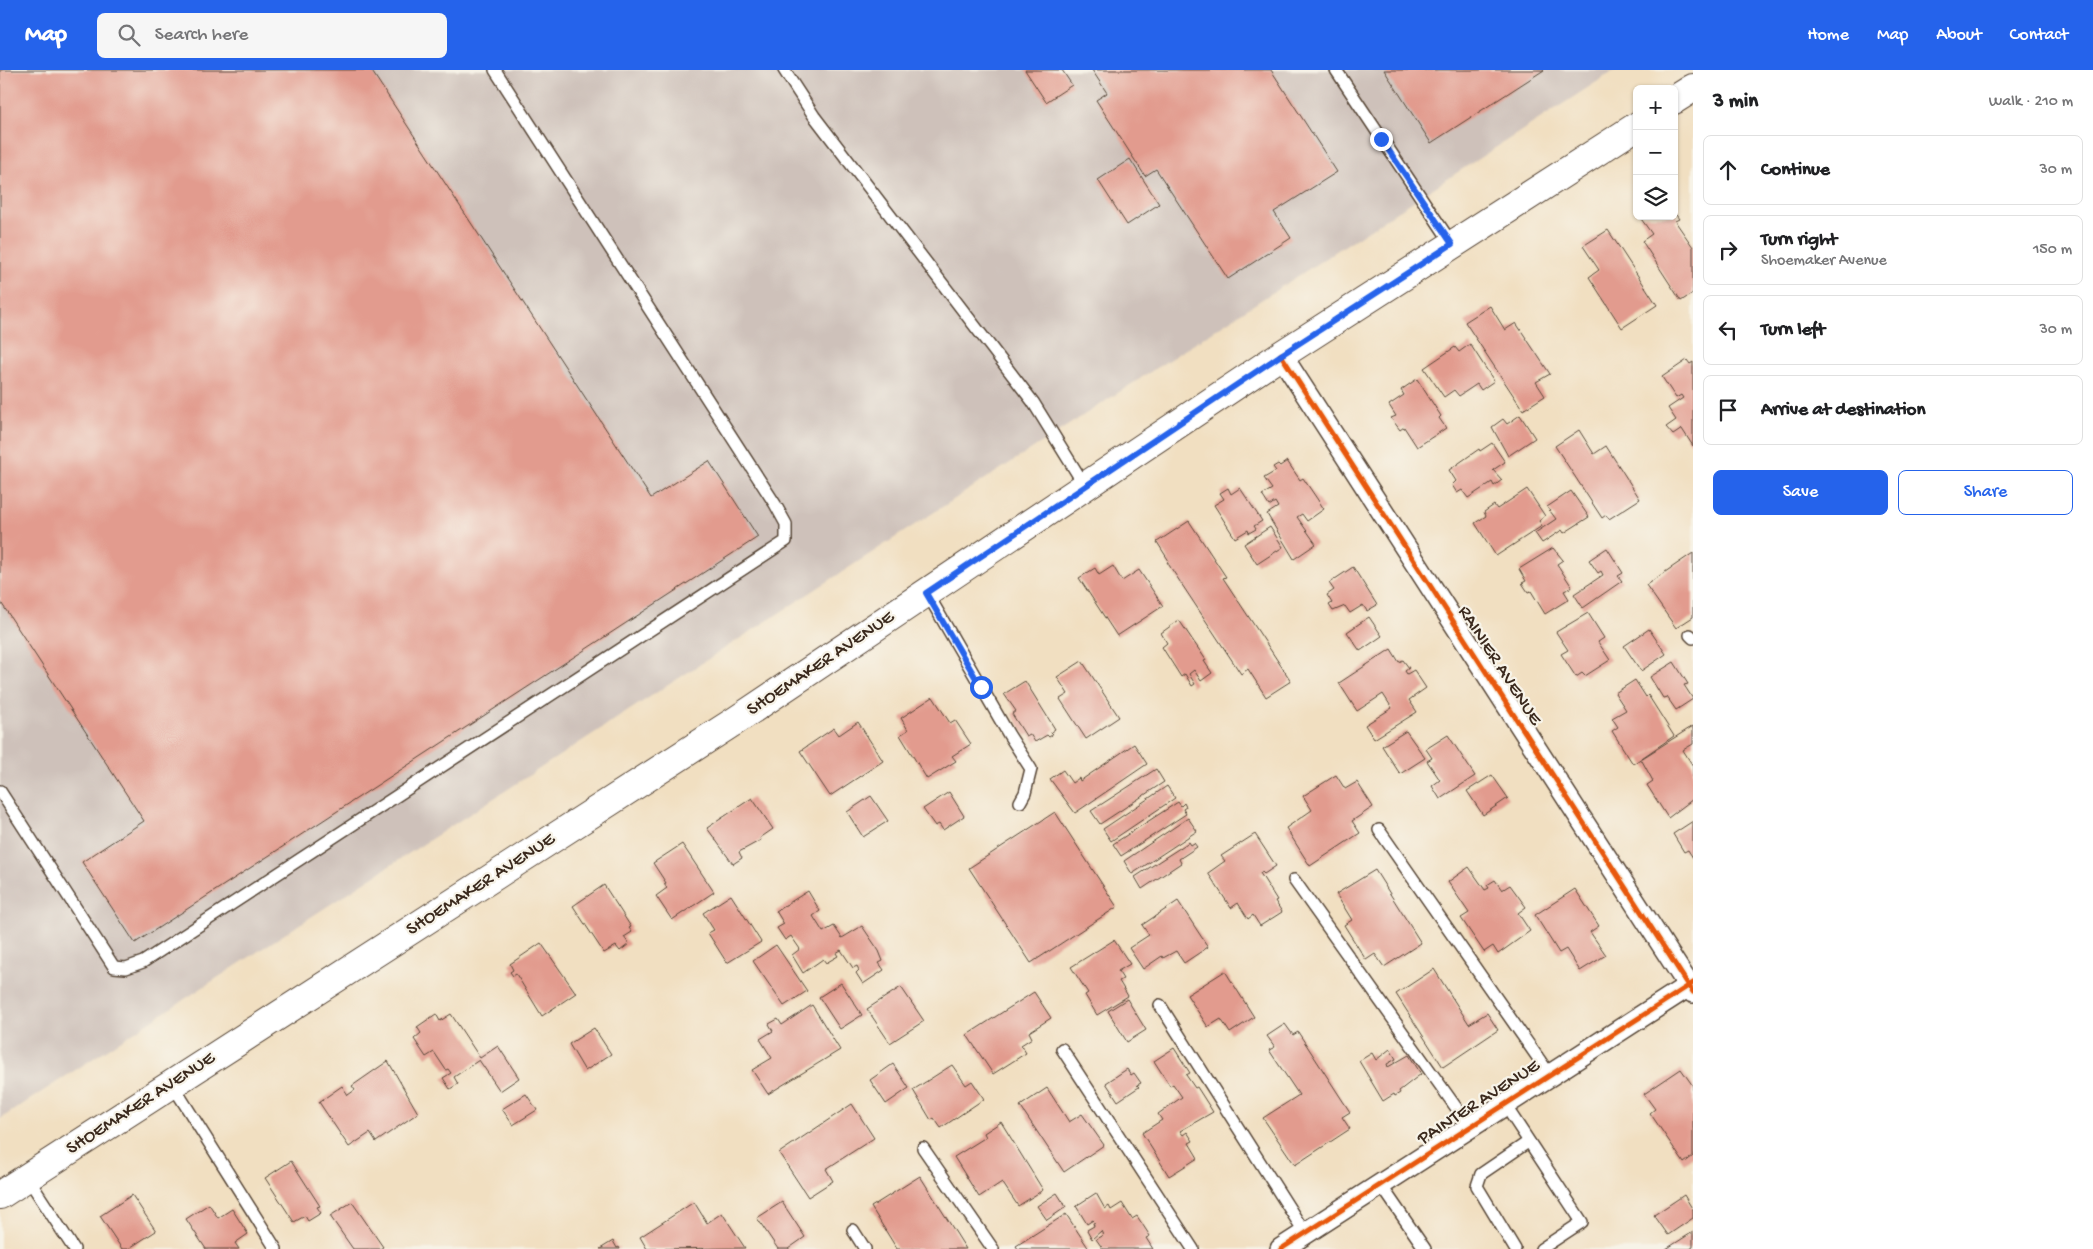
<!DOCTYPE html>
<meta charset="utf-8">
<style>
:root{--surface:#fff;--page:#f6f6f6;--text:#202124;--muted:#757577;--line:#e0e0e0;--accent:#2563eb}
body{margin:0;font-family:"Gochi Hand",sans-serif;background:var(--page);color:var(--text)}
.controls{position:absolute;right:15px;top:15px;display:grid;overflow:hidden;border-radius:8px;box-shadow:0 1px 4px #0004}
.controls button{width:45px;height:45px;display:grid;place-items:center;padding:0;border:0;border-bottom:1px solid var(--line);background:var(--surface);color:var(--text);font:25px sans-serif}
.stop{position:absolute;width:15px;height:15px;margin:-11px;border:4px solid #2563eb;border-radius:50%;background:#fff}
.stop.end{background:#2563eb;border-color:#fff;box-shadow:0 1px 5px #0008}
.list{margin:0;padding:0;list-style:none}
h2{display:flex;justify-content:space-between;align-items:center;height:65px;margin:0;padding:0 20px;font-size:21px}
h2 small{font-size:16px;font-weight:400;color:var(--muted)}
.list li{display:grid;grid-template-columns:32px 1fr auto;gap:15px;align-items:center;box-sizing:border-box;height:70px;margin:0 10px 10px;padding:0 10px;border:1px solid var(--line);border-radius:8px}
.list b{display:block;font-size:19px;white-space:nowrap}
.list p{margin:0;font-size:16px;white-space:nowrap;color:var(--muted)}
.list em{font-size:16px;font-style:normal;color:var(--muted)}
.actions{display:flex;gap:10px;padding:15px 20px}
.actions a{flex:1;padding:11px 0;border:1px solid var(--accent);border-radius:8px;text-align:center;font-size:18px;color:var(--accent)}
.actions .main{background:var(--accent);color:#fff}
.icon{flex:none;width:28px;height:28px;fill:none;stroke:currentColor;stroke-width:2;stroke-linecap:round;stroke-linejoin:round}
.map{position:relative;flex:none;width:1693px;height:1179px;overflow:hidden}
header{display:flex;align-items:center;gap:30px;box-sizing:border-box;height:70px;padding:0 25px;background:var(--accent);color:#fff}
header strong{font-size:24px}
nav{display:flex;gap:28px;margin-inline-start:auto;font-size:18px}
.search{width:350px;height:45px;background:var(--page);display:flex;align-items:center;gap:12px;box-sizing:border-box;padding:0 18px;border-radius:8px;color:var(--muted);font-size:19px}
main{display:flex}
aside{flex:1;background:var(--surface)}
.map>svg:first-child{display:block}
.industrial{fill:#cec1ba}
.building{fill:#e29b8e}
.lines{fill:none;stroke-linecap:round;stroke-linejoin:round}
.lane-casing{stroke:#564536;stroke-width:14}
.street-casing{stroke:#564536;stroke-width:24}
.secondary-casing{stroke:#564536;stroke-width:30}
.lane{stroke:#fff;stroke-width:11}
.street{stroke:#fff;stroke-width:21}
.secondary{stroke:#fff;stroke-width:28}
.cycleway-casing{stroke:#f7f3e8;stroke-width:8}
.cycleway{stroke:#e8590c;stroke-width:5}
.route{stroke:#2563eb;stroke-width:6}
.labels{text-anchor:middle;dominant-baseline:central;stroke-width:4.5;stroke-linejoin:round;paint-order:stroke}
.street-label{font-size:19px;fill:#3b2a1e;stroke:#f7f3e8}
</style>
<header>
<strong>Map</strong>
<div class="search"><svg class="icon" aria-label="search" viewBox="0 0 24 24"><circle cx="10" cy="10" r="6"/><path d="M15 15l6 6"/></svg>Search here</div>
<nav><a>Home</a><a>Map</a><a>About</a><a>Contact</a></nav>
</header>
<main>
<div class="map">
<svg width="1693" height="1179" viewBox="0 0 1693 1179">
<rect width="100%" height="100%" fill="#f7f3e8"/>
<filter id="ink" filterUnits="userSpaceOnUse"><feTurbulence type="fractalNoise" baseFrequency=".02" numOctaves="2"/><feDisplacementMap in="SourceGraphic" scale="10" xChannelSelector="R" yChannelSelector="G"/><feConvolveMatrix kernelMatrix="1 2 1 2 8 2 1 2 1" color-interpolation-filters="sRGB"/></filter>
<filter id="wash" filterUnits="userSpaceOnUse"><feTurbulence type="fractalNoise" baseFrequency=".0096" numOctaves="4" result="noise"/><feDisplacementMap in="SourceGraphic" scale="20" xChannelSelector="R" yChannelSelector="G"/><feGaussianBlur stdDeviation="1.12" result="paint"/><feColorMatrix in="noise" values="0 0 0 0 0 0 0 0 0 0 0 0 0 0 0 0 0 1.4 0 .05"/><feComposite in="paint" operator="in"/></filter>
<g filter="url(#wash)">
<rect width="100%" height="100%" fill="#f1dfc1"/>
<!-- industrial -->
<path class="industrial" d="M0 0H1615L0 1049Z"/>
<g id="blocks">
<!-- building -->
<g class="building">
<path d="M0 0H371L651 428 709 391 758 467 135 873 82 792 144 751 0 531Z"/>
<path d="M1025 0H1062L1072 15 1046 32Z"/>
<path d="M1092 0H1271L1337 102 1274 142 1291 168 1228 209 1156 99 1145 106 1096 30 1107 23Z"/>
<path d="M1384 0H1544L1431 73Z"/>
<path d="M1130 89 1159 134 1127 155 1098 110Z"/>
<path d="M1674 142 1679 149 1675 151 1693 177V223L1681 231 1642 171 1652 164 1639 146H1674Z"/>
<path d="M1608 160 1657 235 1622 258 1589 207 1599 200 1583 176Z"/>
<path d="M1490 236 1505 260 1516 253 1550 304 1536 312 1545 326 1523 340 1465 252Z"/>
<path d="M1470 274 1494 311 1481 320 1477 314 1459 326 1454 320 1444 327 1424 298 1455 277 1459 282Z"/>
<path d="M1687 290 1690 294 1693 292V376L1682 359 1673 365 1666 357 1676 350 1668 338 1683 328 1681 325 1676 328 1662 307Z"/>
<path d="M1417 309 1441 346 1439 348 1446 358 1417 377 1404 357 1400 360 1391 348 1396 346 1389 335 1404 325 1401 320Z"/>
<path d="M1520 345 1535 368 1508 386 1492 357 1503 349 1507 354Z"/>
<path d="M1579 360 1594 384 1606 376 1640 429 1609 449 1606 445 1602 448 1555 376Z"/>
<path d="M1492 373 1505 392 1493 400 1502 410 1494 416 1492 412 1468 428 1462 420 1457 423 1452 415 1456 411 1449 400 1479 379 1480 381Z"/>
<path d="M1287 391 1300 410 1303 408 1324 439 1307 451 1302 444 1297 447 1316 474 1294 489 1267 444 1278 437 1275 432 1269 436 1262 425 1272 419 1264 408 1276 401 1273 397 1278 394 1280 396Z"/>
<path d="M1228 418 1231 424 1240 418 1262 451 1254 456 1256 459 1249 463 1248 460 1235 468 1214 435 1224 429 1220 423Z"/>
<path d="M1527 419 1545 446 1539 451 1542 456 1496 486 1475 453 1486 446 1484 442 1494 435 1497 439Z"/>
<path d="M1571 421 1589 447 1564 463 1562 460 1542 473 1535 463 1556 449 1547 437Z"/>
<path d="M1189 451 1226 507 1223 508 1291 611 1266 627 1248 599 1241 604 1167 492 1169 491 1157 472Z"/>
<path d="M1270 457 1283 477 1257 494 1244 474Z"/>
<path d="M1553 478 1563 490 1557 494 1572 517 1564 521 1569 529 1545 544 1531 521 1528 522 1522 513 1526 511 1519 499Z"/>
<path d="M1607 478 1623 503 1618 506 1622 511 1583 538 1574 524 1603 505 1601 501 1598 503 1589 490Z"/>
<path d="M1693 483V547L1676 558 1646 515Z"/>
<path d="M1113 496 1122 511 1139 500 1163 536 1117 566 1079 508 1095 498 1099 505Z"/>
<path d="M1353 497 1377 535 1367 541 1363 535 1350 543 1345 536 1333 541 1329 535 1332 533 1327 525 1334 520 1329 513Z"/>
<path d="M1588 543 1604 568 1598 572 1610 590 1585 606 1582 603 1576 607 1561 584 1568 580 1556 562Z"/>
<path d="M1369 547 1382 566 1360 581 1347 562Z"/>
<path d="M1179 550 1206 590 1204 591 1212 603 1201 611 1194 600 1189 604 1195 614 1192 616 1185 604 1181 607 1162 577 1167 573 1161 563Z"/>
<path d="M1649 559 1666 584 1641 601 1624 576Z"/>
<path d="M1391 579 1399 592 1403 590 1409 598 1405 601 1407 604 1414 600 1426 618 1409 630 1417 642 1374 669 1365 655 1392 638 1383 624 1357 641 1339 613Z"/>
<path d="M1082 591 1119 647 1086 669 1060 629 1068 624 1057 607Z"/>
<path d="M1674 592 1688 614 1684 615 1693 629 1676 640 1667 627 1663 628 1650 607Z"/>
<path d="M1635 610 1646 627 1648 625 1674 666 1633 694 1612 661 1618 657 1612 648 1626 640 1615 623Z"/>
<path d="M1025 611 1055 659 1051 662 1052 665 1049 667 1047 665 1035 672 1030 664 1026 666 1012 644 1016 641 1004 624Z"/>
<path d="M933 627 950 653 955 650 971 674 952 686 956 691 927 709 900 665 908 660 901 648Z"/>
<path d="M858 652 883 691 830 726 800 681 834 658 839 665Z"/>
<path d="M1693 656V674L1683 680 1693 696V729L1668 748 1647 715 1653 711 1641 689Z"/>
<path d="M1406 661 1425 688 1400 704 1382 676Z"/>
<path d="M1448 665 1475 706 1440 729 1432 716 1440 710 1427 691 1432 688 1426 679Z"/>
<path d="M1134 674 1147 694 1075 743 1050 709 1063 700 1072 713 1079 708 1080 711Z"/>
<path d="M1156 699 1164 712 1100 754 1091 741Z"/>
<path d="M1336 705 1345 719 1357 712 1373 737 1352 751 1360 763 1310 796 1286 758 1312 740 1303 726Z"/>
<path d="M1492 705 1508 728 1483 745 1467 721Z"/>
<path d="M1167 716 1175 728 1111 771 1103 759Z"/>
<path d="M949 722 964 746 943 760 939 754 935 756 923 739Z"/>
<path d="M871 726 888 751 863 767 847 742Z"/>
<path d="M752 728 773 759 760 768 761 770 739 782 742 788 733 794 707 758Z"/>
<path d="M1178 732 1181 736 1184 733 1186 737 1183 739 1186 744 1121 786 1113 774Z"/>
<path d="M1055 742 1117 837 1031 893 969 798Z"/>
<path d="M1188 748 1197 761 1132 804 1124 791Z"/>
<path d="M1693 751V788L1688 780 1684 782 1673 764Z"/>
<path d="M1255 764 1276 796 1264 804 1262 802 1260 803 1277 830 1275 831 1282 842 1260 856 1253 845 1248 849 1238 833 1231 838 1208 803 1225 791 1221 786Z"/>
<path d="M1189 772 1191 775 1194 773 1197 777 1179 789 1181 793 1142 819 1135 807Z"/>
<path d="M682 774 714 822 672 850 656 826 667 818 664 814 666 813 653 793Z"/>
<path d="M1469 797 1485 820 1489 818 1487 815 1495 810 1502 820 1510 815 1526 837 1518 843 1530 861 1498 884 1493 876 1484 882 1461 848 1469 843 1448 812Z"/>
<path d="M1375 800 1421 873 1384 897 1375 884 1366 890 1344 855 1352 850 1336 824Z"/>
<path d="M604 815 631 857 629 858 632 862 624 867 629 874 620 881 616 876 604 883 573 836Z"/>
<path d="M1575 819 1599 856 1590 862 1606 885 1580 901 1566 879 1559 883 1535 845Z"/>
<path d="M808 821 820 841 813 846 823 862 834 856 842 868 862 856 879 881 883 891 879 893 884 900 863 914 856 903 859 900 857 896 853 898 841 880 836 883 838 886 826 893 823 889 803 903 792 885 800 879 791 866 785 870 777 858 784 854 776 841Z"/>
<path d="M731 825 761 872 727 893 708 863 714 860 703 843Z"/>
<path d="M1178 831 1208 877 1184 893 1176 881 1163 888 1162 886 1143 899 1129 878 1149 865 1142 855Z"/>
<path d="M1114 870 1130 894 1118 901 1123 909 1119 911 1128 926 1097 945 1085 925 1088 923 1071 897Z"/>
<path d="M541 873 576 923 542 946 516 904 513 906 510 902 513 900 510 894Z"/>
<path d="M776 875 807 921 784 936 753 891Z"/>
<path d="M1434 899 1469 954 1487 943 1498 960 1443 997 1396 924Z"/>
<path d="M1225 901 1254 947 1230 963 1221 949 1208 957 1187 925Z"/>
<path d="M841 913 862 945 840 959 819 927Z"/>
<path d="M901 917 924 951 890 973 867 939Z"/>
<path d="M1034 922 1051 948 1029 962 1032 968 1021 975 1026 983 993 1004 967 965Z"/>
<path d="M1127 929 1146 960 1127 972 1108 941Z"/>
<path d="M812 935 840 980 768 1024 752 1000 772 988 760 969 773 961 769 954 778 949 782 955Z"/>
<path d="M436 944 440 951 451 944 480 988 498 976 519 1008 500 1021 479 990 454 1007 458 1014 450 1019 443 1008 451 1003 448 999 446 1000 434 982 426 987 414 969 421 963 417 957Z"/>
<path d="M1285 954 1293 965 1298 962 1350 1042 1342 1047 1350 1059 1295 1095 1263 1048 1299 1025 1269 980 1275 977 1267 966Z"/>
<path d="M594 958 611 984 585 1001 569 974Z"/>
<path d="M1174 978 1190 1003 1186 1005 1195 1018 1197 1017 1213 1042 1180 1061 1183 1065 1187 1062 1193 1071 1189 1073 1198 1088 1169 1106 1142 1063 1162 1050 1158 1044 1182 1027 1173 1014 1170 1016 1154 991Z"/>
<path d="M1390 979 1396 989 1387 994 1388 997 1409 985 1421 1004 1399 1021 1400 1023 1395 1026 1394 1024 1383 1031 1359 991 1372 983 1376 990Z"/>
<path d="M388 991 418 1043 376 1072 370 1063 349 1077 319 1032 342 1016 348 1025 355 1020 352 1016Z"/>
<path d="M893 994 909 1018 886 1034 870 1010Z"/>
<path d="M952 995 966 1015 972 1011 984 1029 941 1058 934 1048 931 1050 913 1020Z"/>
<path d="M1127 999 1131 1005 1134 1003 1141 1013 1137 1015 1139 1017 1118 1031 1106 1013Z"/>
<path d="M1681 999 1693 1016V1086L1684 1093 1650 1043 1655 1039 1644 1024Z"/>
<path d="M1047 1018 1069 1052 1082 1044 1104 1075 1064 1102 1020 1036Z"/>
<path d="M526 1024 537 1040 513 1055 502 1039Z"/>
<path d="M852 1034 874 1068 826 1099 833 1111 808 1127 779 1083Z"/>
<path d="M1001 1052 1043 1120 1018 1136 1002 1112 979 1127 954 1087 986 1067 984 1063Z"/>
<path d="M291 1091 320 1136 317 1137 321 1143 308 1151 305 1146 294 1152 265 1108Z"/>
<path d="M920 1106 966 1179H897L871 1137Z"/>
<path d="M1057 1123 1066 1137 1047 1150 1037 1136Z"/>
<path d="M1096 1123 1105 1139 1109 1136 1111 1140 1122 1133 1132 1149 1137 1146 1150 1166 1146 1168 1153 1179H1103L1096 1169 1103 1165 1101 1161 1092 1169 1087 1160 1094 1156 1093 1153 1095 1152 1093 1150 1087 1154 1076 1136Z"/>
<path d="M132 1125 156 1161 128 1179H122L100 1146Z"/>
<path d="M1684 1125 1693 1140V1148L1668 1165 1654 1145Z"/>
<path d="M352 1132 383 1177 380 1179H353L330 1146Z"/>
<path d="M694 1132 707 1153 722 1143 745 1178 647 1179 640 1167Z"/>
<path d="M782 1132 805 1167 788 1179H778L757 1148Z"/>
<path d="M209 1134 218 1148 232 1139 248 1164 235 1173 239 1179H206L186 1149Z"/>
<path d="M1066 1144 1089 1179H1018L1016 1176Z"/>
<path d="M1693 1162V1177L1690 1179H1666Z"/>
<path d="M613 1171 617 1178 619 1177 620 1179H600Z"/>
</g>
</g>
</g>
<g filter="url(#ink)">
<use href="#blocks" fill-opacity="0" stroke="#564536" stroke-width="1"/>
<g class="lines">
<!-- lane casing -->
<g class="lane-casing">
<g id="lane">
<path d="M784 0 814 46 1033 332 1085 416"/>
<path d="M1336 0 1452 174"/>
<path d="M927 523 1009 665 1031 699 1025 723 1020 732"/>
<path d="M1690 565 1693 568"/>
<path d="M0 721 114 897 126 898 143 892 786 471V454L775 434 495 0"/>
<path d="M1379 760 1550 1005"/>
<path d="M1294 810 1470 1057"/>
<path d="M1160 935 1305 1163"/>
<path d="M1062 979 1193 1179"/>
<path d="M172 1014 276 1179"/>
<path d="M1505 1035 1582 1152 1541 1179"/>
<path d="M923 1078 993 1179"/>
<path d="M27 1107 74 1179"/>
<path d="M1381 1115 1425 1179"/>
<path d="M853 1160 865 1179"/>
<path d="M1515 1179 1477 1116 1481 1104 1528 1072"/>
</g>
</g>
<!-- street casing -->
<g class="street-casing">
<g id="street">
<path d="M1281 285 1693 922"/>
<path d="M1281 1179 1693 913"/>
</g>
</g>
<!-- secondary casing -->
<g class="secondary-casing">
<g id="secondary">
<path d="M1674 30 1693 18"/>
<path d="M0 1125 735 651 1281 285 1637 56"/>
</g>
</g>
<!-- lane -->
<use href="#lane" class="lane"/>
<!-- street -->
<use href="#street" class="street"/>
<!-- secondary -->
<use href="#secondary" class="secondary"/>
<!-- cycleway casing -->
<g class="cycleway-casing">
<g id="cycleway">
<path d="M1281 285 1693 922"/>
<path d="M1281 1179 1693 913"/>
</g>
</g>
<!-- cycleway -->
<use href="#cycleway" class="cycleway"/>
</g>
</g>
<g class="lines" filter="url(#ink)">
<!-- route -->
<path class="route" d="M981 617 926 523 1281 285 1452 174 1381 69"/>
</g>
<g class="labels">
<!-- street labels -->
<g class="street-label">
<text transform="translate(821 594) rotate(-34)">SHOEMAKER AVENUE</text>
<text transform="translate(1499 596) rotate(57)">RAINIER AVENUE</text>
<text transform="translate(481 815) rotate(-33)">SHOEMAKER AVENUE</text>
<text transform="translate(1479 1033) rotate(-33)">PAINTER AVENUE</text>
<text transform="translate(141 1034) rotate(-33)">SHOEMAKER AVENUE</text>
</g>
</g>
</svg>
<div class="controls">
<button>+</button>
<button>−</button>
<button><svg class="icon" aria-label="layers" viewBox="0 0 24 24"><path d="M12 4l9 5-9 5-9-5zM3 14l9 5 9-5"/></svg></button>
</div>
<div class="stop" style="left:981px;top:617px"></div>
<div class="stop end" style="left:1381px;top:69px"></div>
</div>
<aside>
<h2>3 min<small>Walk · 210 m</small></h2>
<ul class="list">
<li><svg class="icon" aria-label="ahead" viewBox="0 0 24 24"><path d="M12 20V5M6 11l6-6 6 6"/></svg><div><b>Continue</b></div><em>30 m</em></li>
<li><svg class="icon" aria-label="right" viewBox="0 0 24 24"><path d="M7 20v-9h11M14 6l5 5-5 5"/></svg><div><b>Turn right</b><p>Shoemaker Avenue</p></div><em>150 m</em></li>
<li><svg class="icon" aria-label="left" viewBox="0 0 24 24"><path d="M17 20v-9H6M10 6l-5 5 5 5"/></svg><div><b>Turn left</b></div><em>30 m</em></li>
<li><svg class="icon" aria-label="arrive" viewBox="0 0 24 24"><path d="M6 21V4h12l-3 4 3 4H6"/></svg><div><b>Arrive at destination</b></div></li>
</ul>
<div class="actions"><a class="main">Save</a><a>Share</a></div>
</aside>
</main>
